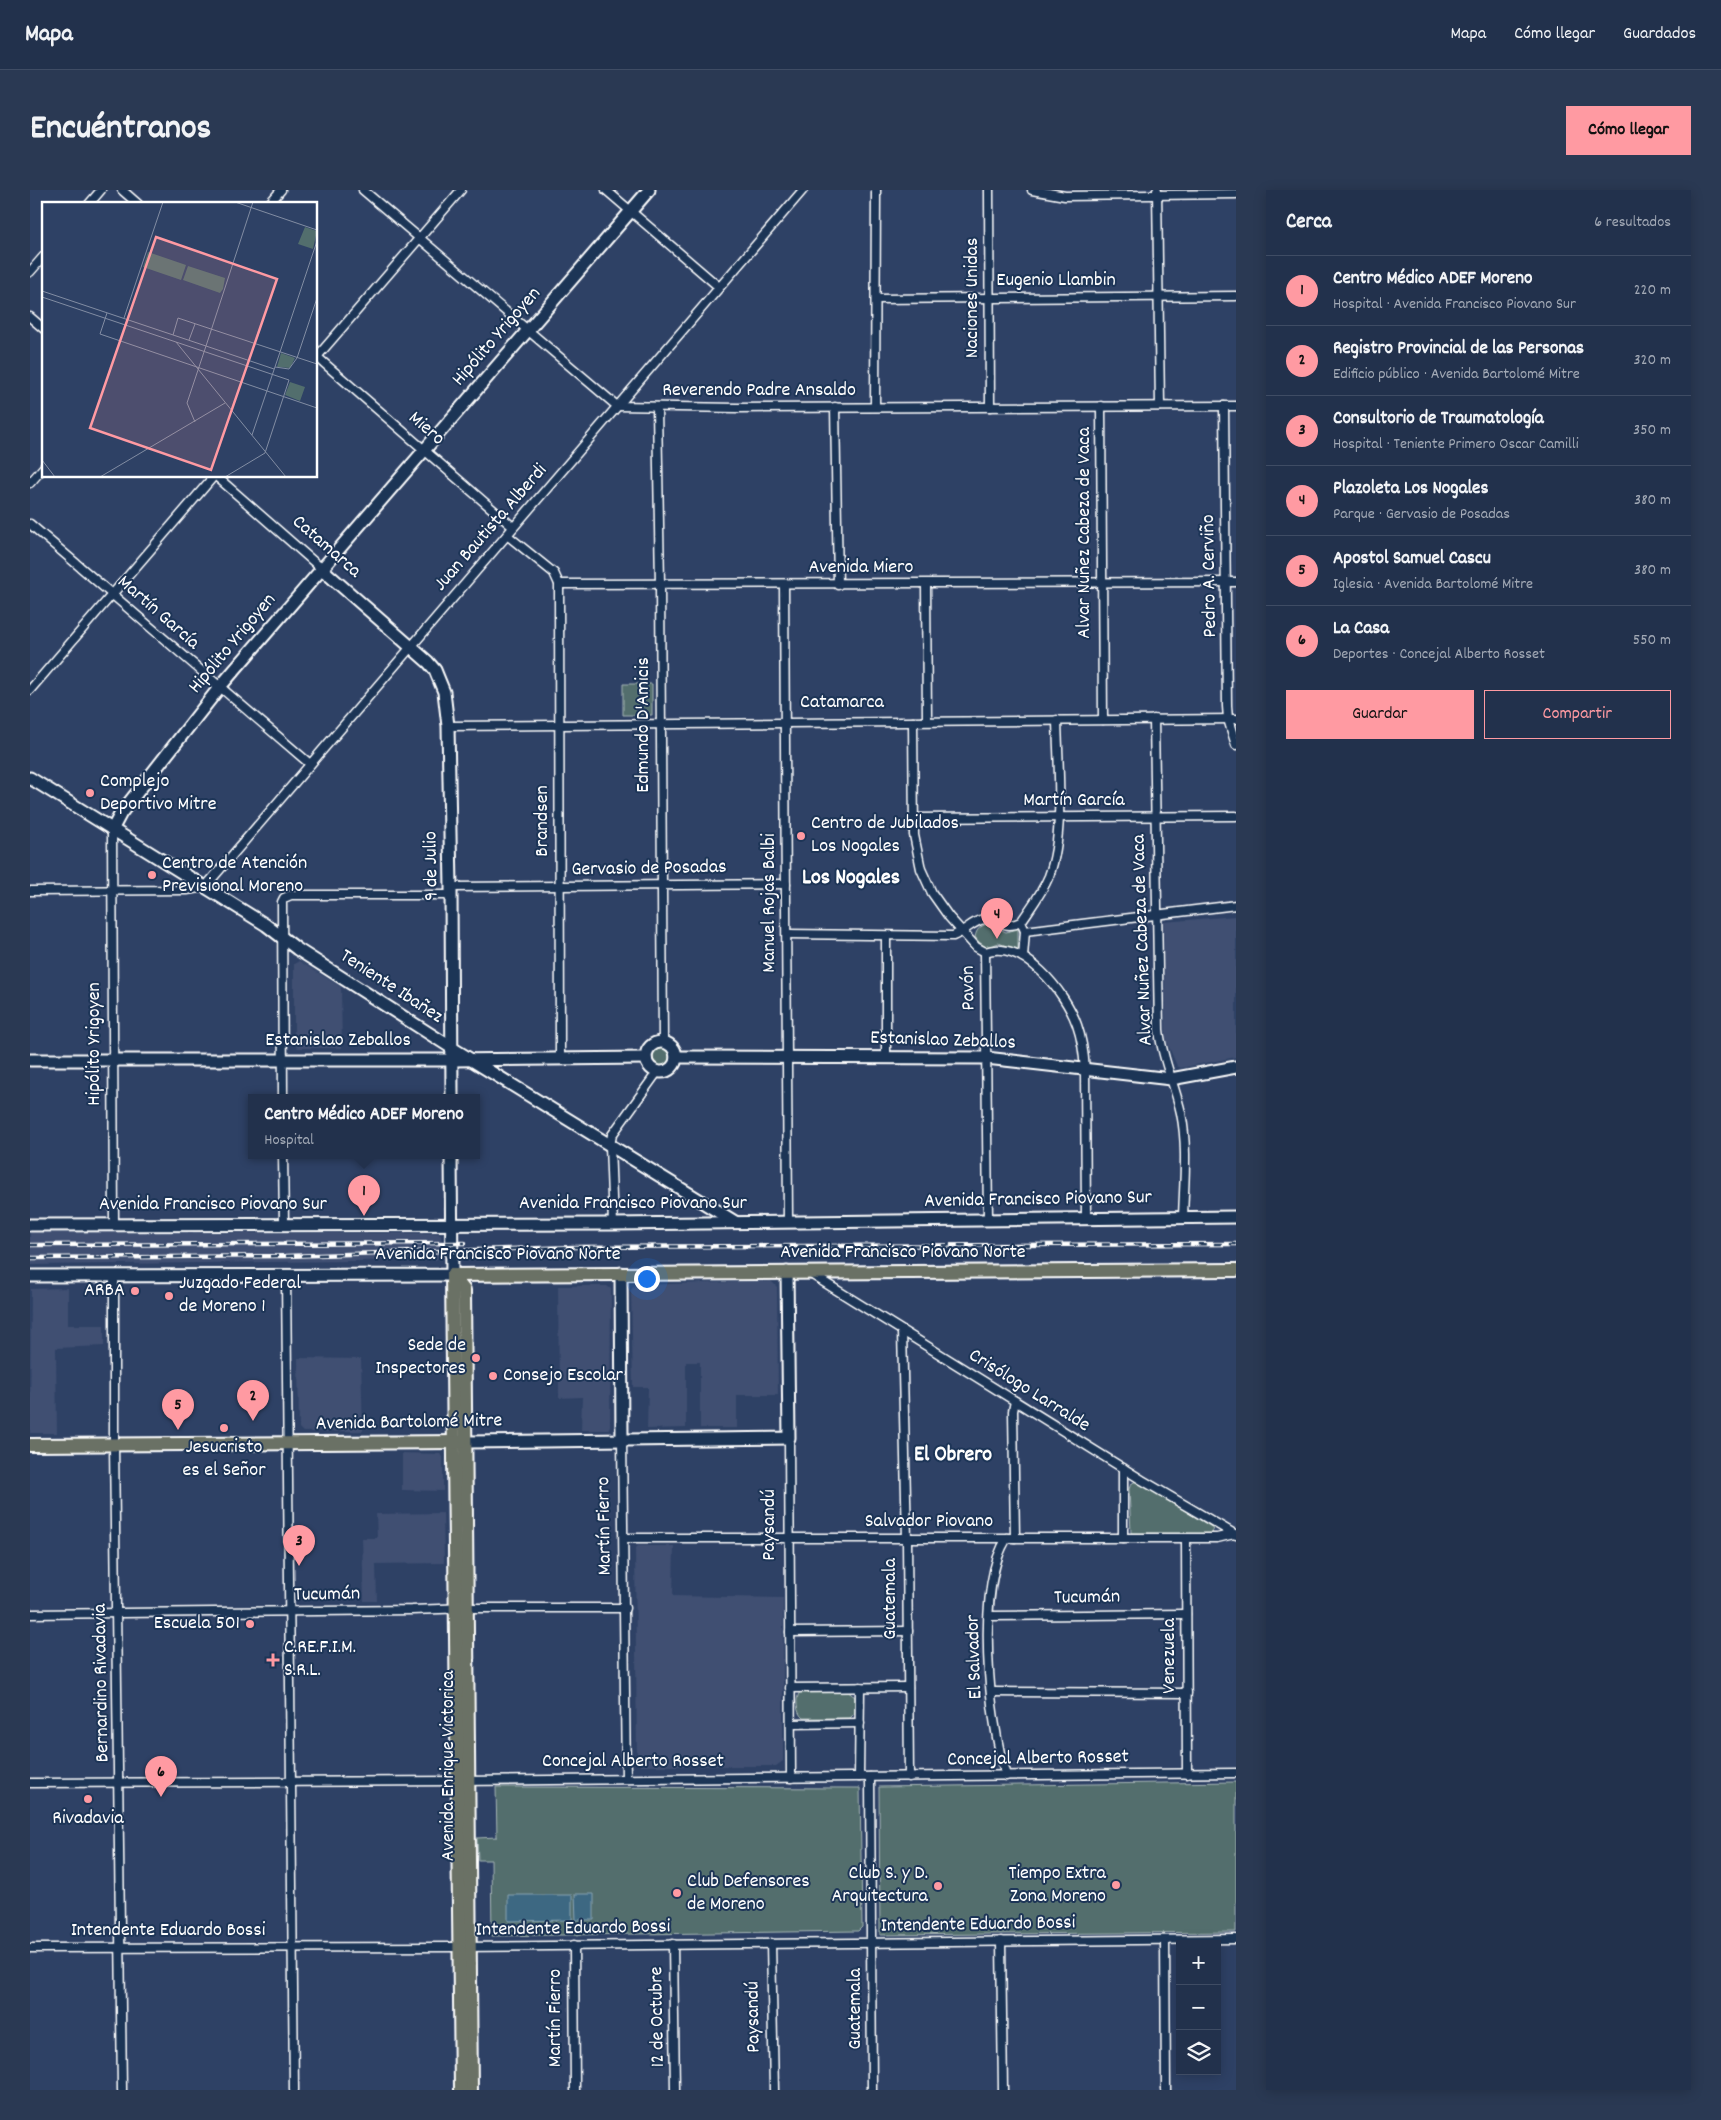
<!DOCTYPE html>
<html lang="es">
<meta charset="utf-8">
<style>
:root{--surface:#22314c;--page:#2a3953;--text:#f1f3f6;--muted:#a2a9b5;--line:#3f4c64;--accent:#ff9aa2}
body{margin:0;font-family:Dekko,sans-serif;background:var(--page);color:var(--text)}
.controls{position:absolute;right:15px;bottom:15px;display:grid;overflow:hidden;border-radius:0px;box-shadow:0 2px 12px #0003}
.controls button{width:45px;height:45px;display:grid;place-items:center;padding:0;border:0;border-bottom:1px solid var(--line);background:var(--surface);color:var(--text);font:25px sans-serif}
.you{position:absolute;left:616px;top:1088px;width:18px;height:18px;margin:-12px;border:4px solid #fff;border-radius:50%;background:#1a73e8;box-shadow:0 0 0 8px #1a73e833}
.badge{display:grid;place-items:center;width:32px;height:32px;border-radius:50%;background:var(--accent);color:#111;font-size:16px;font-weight:700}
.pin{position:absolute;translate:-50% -41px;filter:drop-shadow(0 1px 2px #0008)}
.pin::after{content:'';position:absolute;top:26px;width:18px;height:15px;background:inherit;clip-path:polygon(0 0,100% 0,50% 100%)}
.popup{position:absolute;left:218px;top:904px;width:232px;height:65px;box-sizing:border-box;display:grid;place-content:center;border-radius:0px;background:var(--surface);filter:drop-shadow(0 1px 4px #0005);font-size:16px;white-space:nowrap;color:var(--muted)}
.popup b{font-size:19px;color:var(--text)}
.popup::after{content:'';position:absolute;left:50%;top:100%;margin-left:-10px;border:10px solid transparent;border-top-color:var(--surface)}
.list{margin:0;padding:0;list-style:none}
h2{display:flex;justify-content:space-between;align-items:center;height:65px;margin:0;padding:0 20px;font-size:21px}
h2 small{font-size:16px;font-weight:400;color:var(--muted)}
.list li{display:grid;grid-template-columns:32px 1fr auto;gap:15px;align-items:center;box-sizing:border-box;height:70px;padding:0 20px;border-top:1px solid var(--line)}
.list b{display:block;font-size:19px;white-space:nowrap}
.list p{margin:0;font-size:16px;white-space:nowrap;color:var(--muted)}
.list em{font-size:16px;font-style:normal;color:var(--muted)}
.actions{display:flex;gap:10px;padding:15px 20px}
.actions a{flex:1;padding:11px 0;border:1px solid var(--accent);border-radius:0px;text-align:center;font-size:18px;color:var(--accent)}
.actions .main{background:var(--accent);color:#111}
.icon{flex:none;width:28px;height:28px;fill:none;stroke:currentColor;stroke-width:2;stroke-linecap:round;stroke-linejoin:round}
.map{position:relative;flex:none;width:1206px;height:1900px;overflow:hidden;border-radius:0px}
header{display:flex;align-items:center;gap:30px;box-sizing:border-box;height:70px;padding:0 25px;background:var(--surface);border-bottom:1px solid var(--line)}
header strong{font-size:24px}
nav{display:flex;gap:28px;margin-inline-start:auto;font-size:18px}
.intro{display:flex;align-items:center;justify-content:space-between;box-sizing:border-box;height:120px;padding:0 30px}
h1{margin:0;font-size:35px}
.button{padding:12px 22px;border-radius:0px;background:var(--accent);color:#111;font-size:18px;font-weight:700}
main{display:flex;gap:30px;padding:0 30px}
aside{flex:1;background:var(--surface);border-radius:0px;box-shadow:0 2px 12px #0003}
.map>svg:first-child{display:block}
.built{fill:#3f4f72}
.green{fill:#526e6d;stroke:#a8b6b6}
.water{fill:#3c6882;stroke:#8aa4b4}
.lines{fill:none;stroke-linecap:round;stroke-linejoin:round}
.street-casing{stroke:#fff;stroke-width:11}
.secondary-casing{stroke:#fff;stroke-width:15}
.primary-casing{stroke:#fff;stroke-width:16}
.street{stroke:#1d3557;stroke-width:8}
.secondary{stroke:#1d3557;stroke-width:11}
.primary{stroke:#6b7165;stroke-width:12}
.rail-casing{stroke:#fff;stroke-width:4.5}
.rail{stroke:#1d3557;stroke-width:2.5;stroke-dasharray:8;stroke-linecap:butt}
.poi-dot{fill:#ff9aa2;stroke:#1d3557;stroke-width:2}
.labels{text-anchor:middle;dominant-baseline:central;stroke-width:4;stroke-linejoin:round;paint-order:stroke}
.street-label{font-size:20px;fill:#fff;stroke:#1d3557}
.poi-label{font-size:20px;fill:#fff;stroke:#1d3557;text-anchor:start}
.quarter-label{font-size:22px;font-weight:bold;fill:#fff;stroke:#1d3557}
.inset-road{fill:none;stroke:#828da3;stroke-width:1}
.view{fill:#ff9aa2;fill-opacity:0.15;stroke:#ff9aa2;stroke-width:2.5}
.inset-edge{fill:none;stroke:#fff;stroke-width:2.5}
</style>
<header>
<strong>Mapa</strong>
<nav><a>Mapa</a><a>Cómo llegar</a><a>Guardados</a></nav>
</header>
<div class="intro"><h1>Encuéntranos</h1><a class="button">Cómo llegar</a></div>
<main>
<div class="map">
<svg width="1206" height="1900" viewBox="0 0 1206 1900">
<rect width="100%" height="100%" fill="#2e4165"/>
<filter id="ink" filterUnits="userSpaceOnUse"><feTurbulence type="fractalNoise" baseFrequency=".02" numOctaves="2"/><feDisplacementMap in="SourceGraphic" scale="10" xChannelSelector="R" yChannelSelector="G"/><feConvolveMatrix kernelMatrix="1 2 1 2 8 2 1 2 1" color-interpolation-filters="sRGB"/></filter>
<g filter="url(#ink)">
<!-- built -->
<g class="built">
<path d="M1206 726V867L1151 878 1147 876 1136 850 1133 732Z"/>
<path d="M269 771 311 797 312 858H268L264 854V774Z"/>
<path d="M0 1043H408L411 1046 412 1063 406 1070 0 1075Z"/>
<path d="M741 1091 747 1097 748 1205H707V1238H670V1172H656V1238L617 1239 618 1197H603L601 1100 605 1095Z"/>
<path d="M528 1096H577L581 1099 580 1236 578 1240H551L552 1207 529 1208Z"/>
<path d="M38 1098V1135H74V1156L26 1158 27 1243H0L1 1099Z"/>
<path d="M268 1168 331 1169 333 1241 273 1242 269 1238Z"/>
<path d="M372 1263 410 1264 413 1267V1301L372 1300Z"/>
<path d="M413 1323 414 1373 346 1374 347 1411H334L332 1348H347L346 1324Z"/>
<path d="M608 1356H644L643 1406 753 1408V1571L746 1576H611L607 1571 605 1359Z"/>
</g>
<!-- green -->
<g class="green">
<path d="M622 494V525H593V494Z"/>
<path d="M957 734 976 742 988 739V761L969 753 956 757 949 752 945 747C947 739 949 737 957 734Z"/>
<circle cx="632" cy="867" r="10"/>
<path d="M1106 1291 1183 1338 1181 1344 1101 1343 1099 1299 1101 1294Z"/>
<path d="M817 1501 825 1507V1523L820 1528H773C766 1523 765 1508 770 1502Z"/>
<path d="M1206 1592V1742L850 1745 849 1597Z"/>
<path d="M466 1597 830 1598 832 1737 828 1741 462 1746 461 1670H448L447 1648 467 1647Z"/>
</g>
<!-- water -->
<g class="water">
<path d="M545 1704H564V1730H546Z"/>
<path d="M478 1705H542V1730L478 1731Z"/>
</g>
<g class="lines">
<!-- street casing -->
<g class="street-casing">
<g id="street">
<path d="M92 0 108 14"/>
<path d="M333 0 587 216 707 218 1206 216"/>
<path d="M576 0 689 97"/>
<path d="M959 0 960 217"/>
<path d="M1002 0 1035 6 1206 4"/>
<path d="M1127 0 1130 216"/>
<path d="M59 14 71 0"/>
<path d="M239 14 251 0"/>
<path d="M0 82 14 66"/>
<path d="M846 109 1206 106"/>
<path d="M0 127 14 139"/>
<path d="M286 166 483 337"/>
<path d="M286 168 431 0"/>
<path d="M1071 216 1073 530"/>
<path d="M1194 216 1197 516 1198 529 1206 555"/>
<path d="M805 217 808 395"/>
<path d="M845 217 846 0"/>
<path d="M627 218 630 394 633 852"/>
<path d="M186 286 292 379"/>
<path d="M0 293 14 277"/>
<path d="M0 334 280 574"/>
<path d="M477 345 524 383 529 394 530 869"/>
<path d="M529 394 1206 392"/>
<path d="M754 394 758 1032"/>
<path d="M896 394 897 531"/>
<path d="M0 500 184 286"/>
<path d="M1124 529 1129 840C1132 869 1145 895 1151 923 1158 957 1154 993 1153 1028"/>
<path d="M883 532 884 645 891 679 902 703 919 727 946 757 955 762"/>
<path d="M418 536 1206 529"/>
<path d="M883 628 1206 626"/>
<path d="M82 640 84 1035"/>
<path d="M421 697 756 694"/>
<path d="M0 701 157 700 175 697 773 0"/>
<path d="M995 741 1206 715"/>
<path d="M757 744 923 746C934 742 943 731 954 729 969 726 971 741 991 732"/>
<path d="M856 746V868"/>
<path d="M955 762C993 748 1036 803 1047 835 1052 849 1054 865 1055 880L1056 1028"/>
<path d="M955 762 958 1029"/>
<path d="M993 767 995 741 991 732C1001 717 1012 703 1019 686 1035 644 1028 576 1027 530"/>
<path d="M253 907 252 712 254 708 261 705H421"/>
<path d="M253 965 254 1033"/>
<path d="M583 1034 580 955 582 945 628 881"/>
<path d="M781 1084 1112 1290 1206 1345"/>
<path d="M84 1086V1255L92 1900"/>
<path d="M256 1086 264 1900"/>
<path d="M872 1141 877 1349 879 1587"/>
<path d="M985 1211 983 1221 985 1348"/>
<path d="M759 1248 761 1588"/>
<path d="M592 1249 596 1589"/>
<path d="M1093 1278V1348"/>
<path d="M594 1348H1187L1204 1344"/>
<path d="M1156 1348 1157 1584"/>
<path d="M0 1424 382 1420 437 1418H595"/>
<path d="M959 1426 1156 1424"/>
<path d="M760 1442 878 1441"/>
<path d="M760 1498 878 1497"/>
<path d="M962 1502 1157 1503"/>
<path d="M761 1534 830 1533"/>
<path d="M976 1586C959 1531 945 1397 977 1348"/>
<path d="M829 1587 830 1497"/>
<path d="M840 1587 842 1900"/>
<path d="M0 1593 427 1591 1206 1583"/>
<path d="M1135 1750 1136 1900"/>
<path d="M971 1751 973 1900"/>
<path d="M741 1753 744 1900"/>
<path d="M643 1754 645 1900"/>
<path d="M544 1755 545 1900"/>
<path d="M0 1758 430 1757 1206 1749"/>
</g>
</g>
<!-- secondary casing -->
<g class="secondary-casing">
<g id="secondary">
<path d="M292 379 398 472 405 480 414 502 418 536 421 697 422 907"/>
<path d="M0 588 236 735 267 759 422 858 705 1032"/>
<path d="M82 640 91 623 189 498 619 0"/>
<circle cx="631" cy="867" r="15"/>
<path d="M646 867 956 868 1141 889 1206 877"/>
<path d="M0 870H422L616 868"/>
<path d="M0 1035 583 1034 1206 1027"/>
<path d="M591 1083 592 1249"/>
<path d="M0 1086 422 1085 421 965"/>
<path d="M436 1252 759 1248 757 1082"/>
</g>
</g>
<!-- primary casing -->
<g class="primary-casing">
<g id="primary">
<path d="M422 1085 434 1100 441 1900"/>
<path d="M422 1085 431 1900"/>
<path d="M422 1085 1206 1080"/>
<path d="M0 1255 431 1252"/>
</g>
</g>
<!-- street -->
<use href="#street" class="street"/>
<!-- secondary -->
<use href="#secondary" class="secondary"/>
<!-- primary -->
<use href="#primary" class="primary"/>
<!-- rail casing -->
<g class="rail-casing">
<g id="rail">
<path d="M0 1055 435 1053"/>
<path d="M0 1068 256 1066 546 1057 1206 1054"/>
</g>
</g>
<!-- rail -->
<use href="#rail" class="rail"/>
</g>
</g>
<!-- markers -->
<g class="poi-dot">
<circle cx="60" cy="603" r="5"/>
<circle cx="771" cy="646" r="5"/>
<circle cx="122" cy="685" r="5"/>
<circle cx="105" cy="1101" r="5"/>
<circle cx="139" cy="1106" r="5"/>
<circle cx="446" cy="1168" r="5"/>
<circle cx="463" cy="1186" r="5"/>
<circle cx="194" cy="1238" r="5"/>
<circle cx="220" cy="1434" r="5"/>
<path d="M240.5 1462.5h5v5h5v5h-5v5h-5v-5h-5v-5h5z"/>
<circle cx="58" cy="1609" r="5"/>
<circle cx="1086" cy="1695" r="5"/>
<circle cx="908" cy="1696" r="5"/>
<circle cx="647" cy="1703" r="5"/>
</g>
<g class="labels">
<!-- street labels -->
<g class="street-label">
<text x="1026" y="91">Eugenio Llambin</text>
<text transform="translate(943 108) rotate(-90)">Naciones Unidas</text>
<text transform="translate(467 147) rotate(-49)">Hipólito Yrigoyen</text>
<text x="729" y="201">Reverendo Padre Ansaldo</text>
<text transform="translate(396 239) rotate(41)">Miero</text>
<text transform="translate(461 338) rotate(-49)">Juan Bautista Alberdi</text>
<text transform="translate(1055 343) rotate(-90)">Alvar Nuñez Cabeza de Vaca</text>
<text transform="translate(296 357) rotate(41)">Catamarca</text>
<text x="831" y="378">Avenida Miero</text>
<text transform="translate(1180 386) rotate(-91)">Pedro A. Cerviño</text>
<text transform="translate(128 423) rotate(41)">Martín García</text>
<text transform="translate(203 454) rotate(-50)">Hipólito Yrigoyen</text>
<text x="812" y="513">Catamarca</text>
<text transform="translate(614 535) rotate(-90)">Edmundo D'Amicis</text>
<text x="1044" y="611">Martín García</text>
<text transform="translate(513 631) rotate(-90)">Brandsen</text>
<text transform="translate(402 676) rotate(-91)">9 de Julio</text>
<text transform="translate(619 679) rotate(-1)">Gervasio de Posadas</text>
<text transform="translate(740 713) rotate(-90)">Manuel Rojas Balbi</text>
<text transform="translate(1113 750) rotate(-92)">Alvar Nuñez Cabeza de Vaca</text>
<text transform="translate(361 797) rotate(33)">Teniente Ibañez</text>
<text transform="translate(939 798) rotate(-91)">Pavón</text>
<text x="308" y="851">Estanislao Zeballos</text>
<text transform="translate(913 851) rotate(2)">Estanislao Zeballos</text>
<text transform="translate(65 854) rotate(-90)">Hipólito Yrigoyen</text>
<text transform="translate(1008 1010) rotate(-1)">Avenida Francisco Piovano Sur</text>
<text x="603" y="1014">Avenida Francisco Piovano Sur</text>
<text x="183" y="1015">Avenida Francisco Piovano Sur</text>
<text x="873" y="1063">Avenida Francisco Piovano Norte</text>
<text x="468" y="1065">Avenida Francisco Piovano Norte</text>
<text transform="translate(999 1201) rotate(32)">Crisólogo Larralde</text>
<text transform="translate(379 1233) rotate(-1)">Avenida Bartolomé Mitre</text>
<text x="899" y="1332">Salvador Piovano</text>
<text transform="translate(740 1335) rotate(-90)">Paysandú</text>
<text transform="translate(575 1336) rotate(-91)">Martín Fierro</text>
<text transform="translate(297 1405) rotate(-1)">Tucumán</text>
<text transform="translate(1057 1408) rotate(-1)">Tucumán</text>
<text transform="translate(861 1409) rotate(-90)">Guatemala</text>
<text transform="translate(1140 1466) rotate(-90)">Venezuela</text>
<text transform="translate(945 1467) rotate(-92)">El Salvador</text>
<text transform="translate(72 1493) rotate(-91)">Bernardino Rivadavia</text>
<text transform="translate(1008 1569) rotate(-1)">Concejal Alberto Rosset</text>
<text x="603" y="1572">Concejal Alberto Rosset</text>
<text transform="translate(419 1576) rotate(-90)">Avenida Enrique Victorica</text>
<text transform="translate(948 1735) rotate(-1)">Intendente Eduardo Bossi</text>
<text transform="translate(543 1739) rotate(-1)">Intendente Eduardo Bossi</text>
<text x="138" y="1741">Intendente Eduardo Bossi</text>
<text transform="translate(826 1819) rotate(-90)">Guatemala</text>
<text transform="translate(628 1827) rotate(-91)">12 de Octubre</text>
<text transform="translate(724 1827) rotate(-91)">Paysandú</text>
<text transform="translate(526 1828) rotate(-90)">Martín Fierro</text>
</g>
<!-- poi labels -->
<g class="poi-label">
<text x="70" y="592">Complejo<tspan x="70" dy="23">Deportivo Mitre</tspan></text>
<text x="781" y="634">Centro de Jubilados<tspan x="781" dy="23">Los Nogales</tspan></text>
<text x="132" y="674">Centro de Atención<tspan x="132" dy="23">Previsional Moreno</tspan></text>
<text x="149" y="1094">Juzgado Federal<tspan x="149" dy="23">de Moreno 1</tspan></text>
<text x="95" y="1101" text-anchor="end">ARBA</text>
<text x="436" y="1156" text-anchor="end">Sede de<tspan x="436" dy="23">Inspectores</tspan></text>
<text x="473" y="1186">Consejo Escolar</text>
<text x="194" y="1258" text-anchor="middle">Jesucristo<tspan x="194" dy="23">es el Señor</tspan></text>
<text x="210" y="1434" text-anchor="end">Escuela 501</text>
<text x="254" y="1458">C.RE.F.I.M.<tspan x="254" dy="23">S.R.L.</tspan></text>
<text x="58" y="1629" text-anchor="middle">Rivadavia</text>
<text x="898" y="1684" text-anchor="end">Club S. y D.<tspan x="898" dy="23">Arquitectura</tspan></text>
<text x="1076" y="1684" text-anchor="end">Tiempo Extra<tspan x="1076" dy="23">Zona Moreno</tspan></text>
<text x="657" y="1692">Club Defensores<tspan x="657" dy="23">de Moreno</tspan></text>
</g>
<!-- quarter labels -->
<g class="quarter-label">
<text x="821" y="688">Los Nogales</text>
<text x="923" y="1265">El Obrero</text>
</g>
</g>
<!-- overview -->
<g transform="translate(12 12)">
<rect width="275" height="275" fill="#2e4165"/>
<path d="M263 25 275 29 271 47 256 42ZM106 50 144 63 139 78 101 65ZM146 64 183 76 181 87 178 91 141 78ZM239 151 253 156 248 166 235 165ZM248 180 263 185 258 199 243 193Z" fill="#526e6d"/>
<path class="inset-road" d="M193 0 275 28M0 89 164 144M0 95 247 178 223 251 183 275M65 111 58 132 275 206M82 116 121 0M169 127 275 162M131 133 136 116 169 127M147 138 153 122M134 140 244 275M164 144 211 0M238 150 275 39M255 156 275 96M233 165 247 167 255 156M153 220 145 201 164 144 232 167M210 233 238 150M0 258 13 275M58 275 183 201"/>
<path class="view" d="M114 35 235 77 169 268 48 226Z"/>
<rect width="275" height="275" class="inset-edge"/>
</g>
</svg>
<div class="controls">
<button>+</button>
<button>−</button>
<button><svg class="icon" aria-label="layers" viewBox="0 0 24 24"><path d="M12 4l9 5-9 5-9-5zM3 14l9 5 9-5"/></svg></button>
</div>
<div class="you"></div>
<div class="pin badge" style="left:334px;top:1026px">1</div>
<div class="popup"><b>Centro Médico ADEF Moreno</b>Hospital</div>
<div class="pin badge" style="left:223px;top:1231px">2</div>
<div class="pin badge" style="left:269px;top:1376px">3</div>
<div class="pin badge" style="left:967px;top:749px">4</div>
<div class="pin badge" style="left:148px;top:1240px">5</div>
<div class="pin badge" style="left:131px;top:1607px">6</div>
</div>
<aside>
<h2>Cerca<small>6 resultados</small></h2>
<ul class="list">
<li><span class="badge">1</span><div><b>Centro Médico ADEF Moreno</b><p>Hospital · Avenida Francisco Piovano Sur</p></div><em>220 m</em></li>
<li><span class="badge">2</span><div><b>Registro Provincial de las Personas</b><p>Edificio público · Avenida Bartolomé Mitre</p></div><em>320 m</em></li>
<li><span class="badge">3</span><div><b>Consultorio de Traumatología</b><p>Hospital · Teniente Primero Oscar Camilli</p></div><em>350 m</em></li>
<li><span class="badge">4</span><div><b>Plazoleta Los Nogales</b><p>Parque · Gervasio de Posadas</p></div><em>380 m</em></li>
<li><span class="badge">5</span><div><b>Apostol Samuel Cascu</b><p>Iglesia · Avenida Bartolomé Mitre</p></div><em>380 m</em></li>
<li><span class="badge">6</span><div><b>La Casa</b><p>Deportes · Concejal Alberto Rosset</p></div><em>550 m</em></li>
</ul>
<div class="actions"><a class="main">Guardar</a><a>Compartir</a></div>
</aside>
</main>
